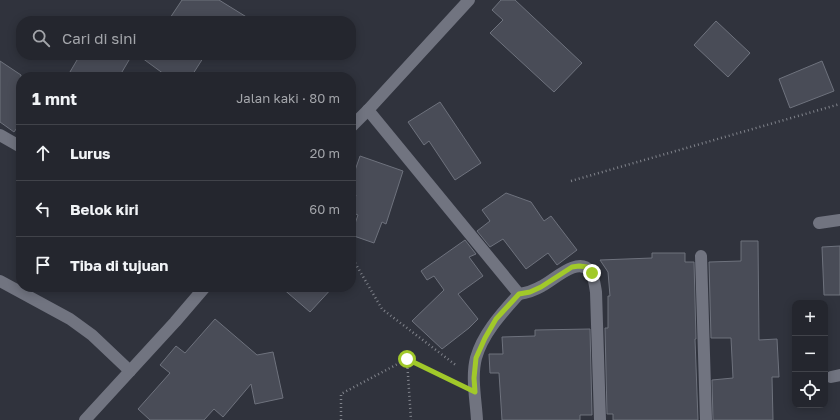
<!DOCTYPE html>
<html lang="id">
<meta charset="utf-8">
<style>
:root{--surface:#24262e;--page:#30323a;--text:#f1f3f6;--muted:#a3a5aa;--line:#41434a}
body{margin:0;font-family:"Golos Text",sans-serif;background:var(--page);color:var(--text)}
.controls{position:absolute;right:12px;bottom:12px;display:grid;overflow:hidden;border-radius:8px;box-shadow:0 2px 10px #0003}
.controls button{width:36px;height:36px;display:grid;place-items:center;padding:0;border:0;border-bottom:1px solid var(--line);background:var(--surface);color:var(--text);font:20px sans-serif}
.stop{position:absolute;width:12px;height:12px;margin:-9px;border:3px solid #a1c92a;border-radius:50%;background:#fff}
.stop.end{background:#a1c92a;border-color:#fff;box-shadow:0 1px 4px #0008}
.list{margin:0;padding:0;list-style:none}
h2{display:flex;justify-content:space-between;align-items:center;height:52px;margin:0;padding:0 16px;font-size:17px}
h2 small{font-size:13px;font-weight:400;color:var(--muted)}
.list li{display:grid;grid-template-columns:26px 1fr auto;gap:12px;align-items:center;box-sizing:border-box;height:56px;padding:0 16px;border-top:1px solid var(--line)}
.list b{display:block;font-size:15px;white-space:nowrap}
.list em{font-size:13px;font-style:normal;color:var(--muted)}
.icon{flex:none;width:22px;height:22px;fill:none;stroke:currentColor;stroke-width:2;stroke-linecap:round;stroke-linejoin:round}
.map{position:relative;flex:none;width:840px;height:420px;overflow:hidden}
.search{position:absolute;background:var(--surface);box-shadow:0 2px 10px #0003;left:16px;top:16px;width:340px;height:44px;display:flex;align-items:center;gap:10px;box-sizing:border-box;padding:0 14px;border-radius:16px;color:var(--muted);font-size:15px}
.panel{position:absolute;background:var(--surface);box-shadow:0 2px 10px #0003;left:16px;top:72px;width:340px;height:220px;border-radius:16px}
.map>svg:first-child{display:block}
.building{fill:#494c57;stroke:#6e727d}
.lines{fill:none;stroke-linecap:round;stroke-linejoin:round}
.path{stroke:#81848c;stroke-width:2.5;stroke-dasharray:1 3;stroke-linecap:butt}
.minor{stroke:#717480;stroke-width:12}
.route{stroke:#a1c92a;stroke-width:5}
</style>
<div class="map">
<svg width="840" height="420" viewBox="0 0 840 420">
<rect width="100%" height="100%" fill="#30333d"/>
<!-- building -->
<g class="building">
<path d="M182 0H219L253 21H168Z"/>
<path d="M501 0H515L582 63 554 92 490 33 503 20 492 10Z"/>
<path d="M716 21 750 53 728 77 694 45Z"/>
<path d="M80 55H132L119 77H67Z"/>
<path d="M138 55H205L191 77H168Z"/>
<path d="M0 61 21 75V122L14 132 0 122Z"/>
<path d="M822 61 834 91 790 108 779 79Z"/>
<path d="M440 102 481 163 455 180 429 141 424 145 408 122Z"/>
<path d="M360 156 403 171 386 224 382 222 374 243 351 235 358 215 351 212 356 195 351 193V182Z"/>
<path d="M506 193 531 202 544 221 551 216 577 250 557 265 548 253 526 269 503 239 490 247 477 231 490 221 482 210Z"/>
<path d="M465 240 476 254 469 257 483 276 458 294 478 319 469 328 442 349 412 321 444 290 434 276 427 280 421 271Z"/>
<path d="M741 241H758L759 340 777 339 779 377H772L773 420H713L712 380 733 378 731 338H711L709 262 741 261Z"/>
<path d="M840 246V295H824L822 247Z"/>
<path d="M652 253H685V262H694L696 339H695L698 420H613V414H607L605 328H608V296H610L608 272 600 260 652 258Z"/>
<path d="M281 287H333L310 312Z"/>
<path d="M215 319 257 355 273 352 283 398 255 404 251 384 223 417 214 409 204 420H150L138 409 170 373 160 365 176 346 185 353Z"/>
<path d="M590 329 592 415H580V420H502L499 373H490L489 354H503L502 337 535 336V330Z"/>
</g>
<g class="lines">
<!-- path -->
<g class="path">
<path d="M571 181 840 104"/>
<path d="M351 256 382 309 457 366"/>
<path d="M407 360 411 420"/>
<path d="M341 420V394L407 359 457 383"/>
</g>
<!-- minor -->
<g class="minor">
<path d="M368 110 519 294C527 293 535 290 542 286 554 280 578 256 590 271 594 276 595 286 596 292L600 420"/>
<path d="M351 127 368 110 469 0"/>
<path d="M0 135 21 147"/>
<path d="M819 223 840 220"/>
<path d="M701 256 706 420"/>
<path d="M0 281 70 319 92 335 130 371"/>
<path d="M831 377 840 375"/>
<path d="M85 420 175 322 205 287"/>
<path d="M477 420C476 401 471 377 476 358 483 333 502 313 519 294"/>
</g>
</g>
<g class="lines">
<!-- route -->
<path class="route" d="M407 359 475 392 474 378 476 358 485 338 496 319 519 294 530 292 541 287 572 267 579 266 587 267 592 273"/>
</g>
</svg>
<div class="controls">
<button>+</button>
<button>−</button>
<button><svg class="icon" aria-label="locate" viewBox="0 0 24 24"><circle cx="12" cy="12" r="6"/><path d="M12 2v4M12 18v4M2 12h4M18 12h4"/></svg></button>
</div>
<div class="stop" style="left:407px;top:359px"></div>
<div class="stop end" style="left:592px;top:273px"></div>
<div class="search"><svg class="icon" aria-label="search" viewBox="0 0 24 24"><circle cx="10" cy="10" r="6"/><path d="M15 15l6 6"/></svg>Cari di sini</div>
<section class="panel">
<h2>1 mnt<small>Jalan kaki · 80 m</small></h2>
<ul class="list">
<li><svg class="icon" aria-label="ahead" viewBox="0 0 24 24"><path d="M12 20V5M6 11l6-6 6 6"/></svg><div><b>Lurus</b></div><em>20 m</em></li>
<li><svg class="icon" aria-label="left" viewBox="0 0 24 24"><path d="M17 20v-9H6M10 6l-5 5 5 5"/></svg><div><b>Belok kiri</b></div><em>60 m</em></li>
<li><svg class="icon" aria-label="arrive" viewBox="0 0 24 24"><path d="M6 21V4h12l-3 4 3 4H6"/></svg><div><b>Tiba di tujuan</b></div></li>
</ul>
</section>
</div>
